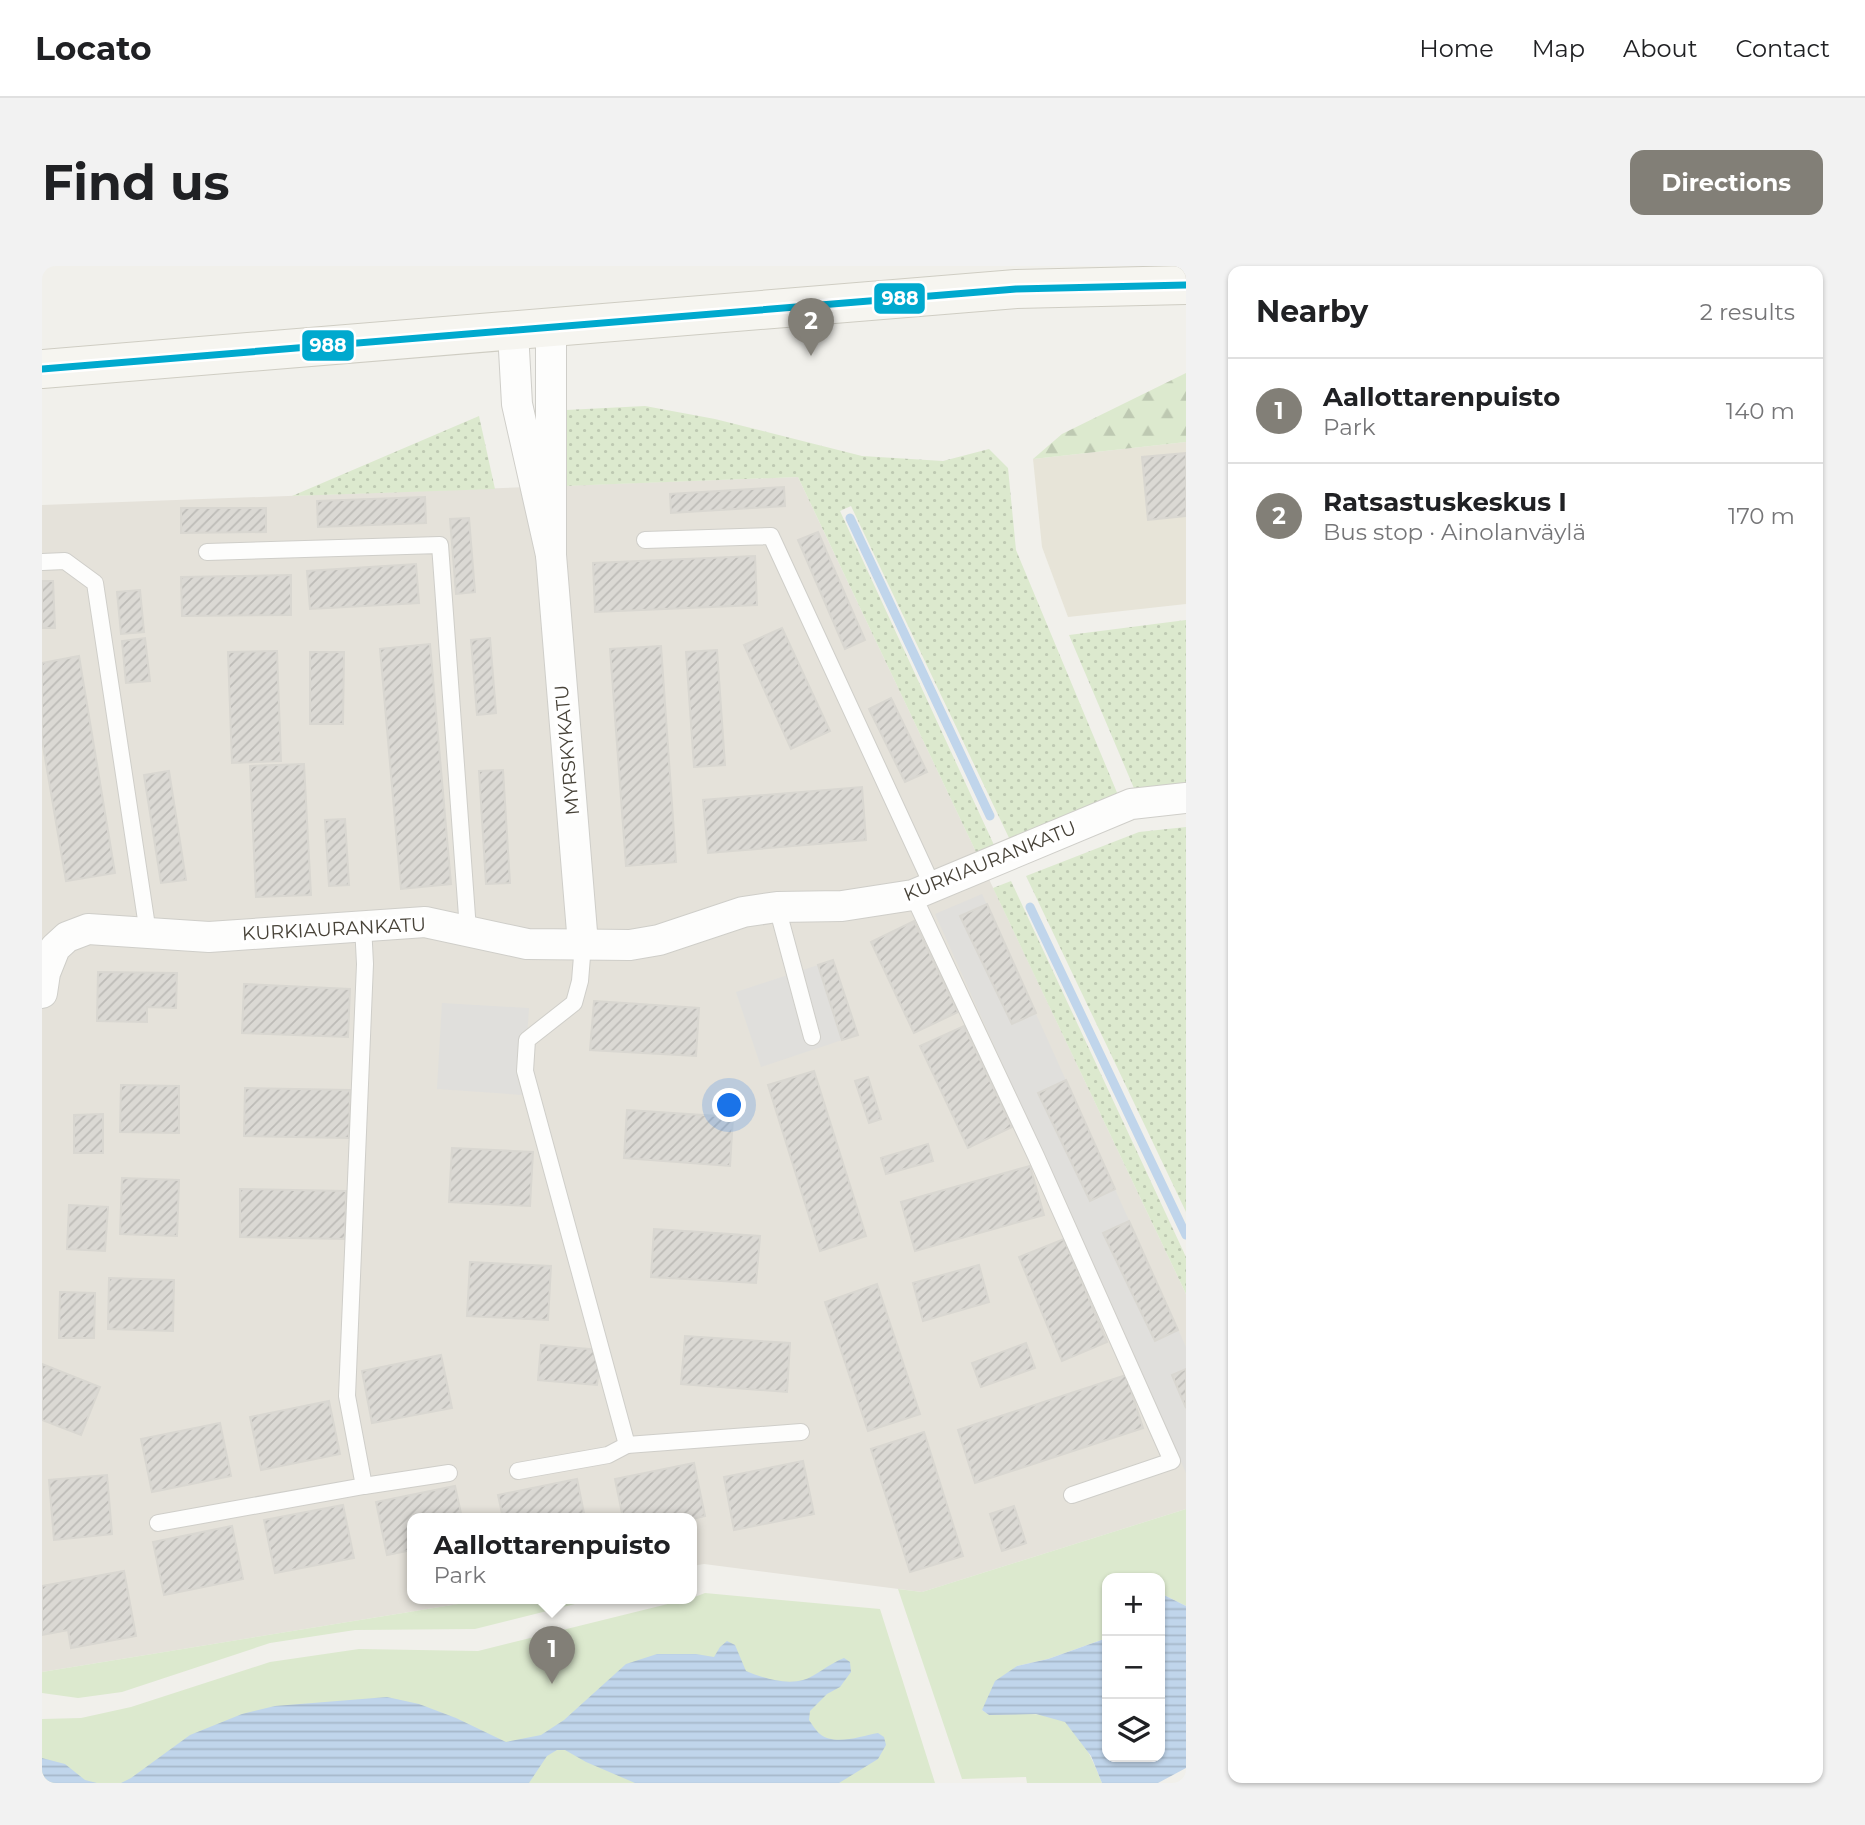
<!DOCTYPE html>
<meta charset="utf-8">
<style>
:root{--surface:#fff;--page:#f2f2f2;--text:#202124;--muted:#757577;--line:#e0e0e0;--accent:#827f77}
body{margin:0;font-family:Montserrat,sans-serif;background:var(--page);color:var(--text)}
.controls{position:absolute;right:21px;bottom:21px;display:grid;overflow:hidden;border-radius:14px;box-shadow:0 2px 5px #0004}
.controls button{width:63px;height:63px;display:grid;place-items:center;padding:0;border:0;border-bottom:2px solid var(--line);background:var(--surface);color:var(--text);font:35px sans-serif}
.you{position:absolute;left:688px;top:840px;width:24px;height:24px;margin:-18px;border:5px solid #fff;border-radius:50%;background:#1a73e8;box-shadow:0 0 0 10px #1a73e833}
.badge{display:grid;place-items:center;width:46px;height:46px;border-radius:50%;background:var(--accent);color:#fff;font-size:23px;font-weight:700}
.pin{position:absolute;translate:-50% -58px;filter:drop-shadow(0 2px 4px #0008)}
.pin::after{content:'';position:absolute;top:37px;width:24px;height:21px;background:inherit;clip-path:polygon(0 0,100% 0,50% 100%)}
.popup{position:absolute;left:365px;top:1247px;width:290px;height:91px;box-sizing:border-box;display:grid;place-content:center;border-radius:14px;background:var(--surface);filter:drop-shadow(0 2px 5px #0005);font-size:23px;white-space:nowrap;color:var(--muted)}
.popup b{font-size:26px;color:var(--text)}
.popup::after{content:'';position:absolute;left:50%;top:100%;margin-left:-14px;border:14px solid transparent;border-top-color:var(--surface)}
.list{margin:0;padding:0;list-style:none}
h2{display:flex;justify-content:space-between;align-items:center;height:91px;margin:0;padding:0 28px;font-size:30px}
h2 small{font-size:23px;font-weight:400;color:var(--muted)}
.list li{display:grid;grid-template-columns:46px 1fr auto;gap:21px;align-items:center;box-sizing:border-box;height:105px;padding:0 28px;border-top:2px solid var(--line)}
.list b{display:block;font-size:26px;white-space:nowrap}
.list p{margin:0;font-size:23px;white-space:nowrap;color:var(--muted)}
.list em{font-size:23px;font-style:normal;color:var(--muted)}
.icon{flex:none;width:38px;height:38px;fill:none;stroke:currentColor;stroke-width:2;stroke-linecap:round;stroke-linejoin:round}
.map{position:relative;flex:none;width:1144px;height:1517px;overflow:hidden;border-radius:14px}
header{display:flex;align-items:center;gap:42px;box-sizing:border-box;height:98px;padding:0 35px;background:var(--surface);border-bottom:2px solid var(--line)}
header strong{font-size:33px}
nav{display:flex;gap:38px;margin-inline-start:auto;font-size:24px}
.intro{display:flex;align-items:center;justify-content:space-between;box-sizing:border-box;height:168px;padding:0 42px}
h1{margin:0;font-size:49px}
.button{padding:18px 32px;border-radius:14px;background:var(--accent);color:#fff;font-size:24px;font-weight:700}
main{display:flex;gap:42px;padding:0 42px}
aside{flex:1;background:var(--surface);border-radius:14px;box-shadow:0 2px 5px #0004}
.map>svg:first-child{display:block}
.residential{fill:#e5e2da}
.education{fill:#e7e4d8}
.grass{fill:url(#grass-dots)}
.forest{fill:url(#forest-firs)}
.green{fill:#dce9ce}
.parking{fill:#e0dfdc}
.water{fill:url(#water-rules)}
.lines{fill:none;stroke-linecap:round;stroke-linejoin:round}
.stream{stroke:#c0d5eb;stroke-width:9}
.building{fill:url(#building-hatch);stroke:#d9d7d1;stroke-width:2}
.service-casing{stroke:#cfcec9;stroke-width:18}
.minor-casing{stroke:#cfcec9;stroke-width:32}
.secondary-casing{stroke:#cfcdc3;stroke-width:40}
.service{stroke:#fdfdfc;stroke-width:16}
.minor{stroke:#fdfdfc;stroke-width:30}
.secondary{stroke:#f6f5f0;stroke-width:38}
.bus-1-casing{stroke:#fff;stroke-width:12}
.bus-1{stroke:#00a9ce;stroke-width:7}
.labels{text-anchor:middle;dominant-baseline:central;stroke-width:7;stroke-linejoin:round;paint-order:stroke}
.street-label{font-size:19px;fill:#474238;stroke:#fff}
.line-badge{stroke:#fff;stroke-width:2.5}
.badge-label{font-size:19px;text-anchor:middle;font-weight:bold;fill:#fff}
</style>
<header>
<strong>Locato</strong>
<nav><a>Home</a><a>Map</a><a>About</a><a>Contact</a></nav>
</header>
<div class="intro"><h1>Find us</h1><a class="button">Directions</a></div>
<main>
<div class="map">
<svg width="1144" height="1517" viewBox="0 0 1144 1517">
<defs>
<pattern id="grass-dots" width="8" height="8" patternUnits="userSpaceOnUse" patternTransform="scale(1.75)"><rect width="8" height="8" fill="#dce9ce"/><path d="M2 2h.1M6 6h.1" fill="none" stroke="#bec9b2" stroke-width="1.8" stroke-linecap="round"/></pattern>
<pattern id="forest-firs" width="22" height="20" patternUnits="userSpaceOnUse" patternTransform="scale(1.75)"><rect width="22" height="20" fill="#dce9ce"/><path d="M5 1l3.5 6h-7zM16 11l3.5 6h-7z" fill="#bec9b2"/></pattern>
<pattern id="water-rules" width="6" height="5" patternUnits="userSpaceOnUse" patternTransform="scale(1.75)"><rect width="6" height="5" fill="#c0d5eb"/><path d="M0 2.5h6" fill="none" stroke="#a6b8ca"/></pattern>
<pattern id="building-hatch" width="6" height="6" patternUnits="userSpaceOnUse" patternTransform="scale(1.75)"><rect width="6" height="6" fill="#dbd9d4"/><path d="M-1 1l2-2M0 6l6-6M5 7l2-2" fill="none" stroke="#bdbbb7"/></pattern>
</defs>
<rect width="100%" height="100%" fill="#f1f0eb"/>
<!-- residential -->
<path class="residential" d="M756 211 1144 1028V1243L880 1326 662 1298 650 1300V1252H370V1332H453L0 1406V239Z"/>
<!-- education -->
<path class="education" d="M1144 176V338L1026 351 1000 281 991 193Z"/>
<!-- grass -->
<g class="grass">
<path d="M603 140 673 153 820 190 901 195 947 183 966 202 974 284 1076 529 968 574 809 240 798 245 952 579 934 586 756 211 522 220 524 144Z"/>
<path d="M437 150 453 223 250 230Z"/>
<path d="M1144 354V521L1094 527 1027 369Z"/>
<path d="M1144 561V946L984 610 1097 566Z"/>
<path d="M969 615 1144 991V1028L951 622Z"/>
</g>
<!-- forest -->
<path class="forest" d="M1144 107V176L991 193 1020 168Z"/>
<!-- green -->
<g class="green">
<path d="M1144 1243V1340L1118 1327V1312H1065V1372L1006 1393 975 1400 940 1444 947 1449C968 1449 1006 1444 1023 1456 1040 1468 1053 1499 1060 1517H985L984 1511 920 1513 856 1323 880 1326Z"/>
<path d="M663 1327 838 1343 893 1517H0V1453L39 1452 89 1441 228 1396 317 1383 436 1385 650 1332Z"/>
<path d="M453 1332H557L433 1363 313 1364 228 1377 80 1426 36 1432 0 1427V1406Z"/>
</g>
<!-- parking -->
<g class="parking">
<path d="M940 628 1144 1081V1207L893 648Z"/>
<path d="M776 699 800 774 719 801 694 726Z"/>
<path d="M400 737 487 742 481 829 395 823Z"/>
</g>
<!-- water -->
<g class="water">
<path d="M1118 1327 1144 1340V1502L1116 1517H1060L1049 1490 1023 1456 994 1448 947 1449 940 1444 953 1415 975 1400 1006 1393 1065 1372V1491H1118Z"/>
<path d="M685 1375 693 1379 704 1405C721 1412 743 1419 761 1414 773 1411 788 1397 802 1392L808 1396 809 1406 798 1421 785 1428 768 1445 767 1454C770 1458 774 1465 778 1468 792 1480 820 1470 836 1467L842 1471 844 1479 836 1493 797 1517H593L544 1496 523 1484H515L505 1490 487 1517H79L89 1512 148 1469 200 1448 233 1440 345 1431 377 1438 414 1452 464 1476 499 1469 522 1454 584 1398 615 1388H654L672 1391 678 1381Z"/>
<path d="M0 1492 23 1498 43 1514 55 1517H0Z"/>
</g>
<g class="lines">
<!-- stream -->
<g class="stream">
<path d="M808 252 948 550"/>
<path d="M988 641 1144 969"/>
</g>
</g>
<!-- building -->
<g class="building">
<path d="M1144 187V250L1106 254 1100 191Z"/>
<path d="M742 221 743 240 629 247 628 228Z"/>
<path d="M383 231 384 257 276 261 275 235Z"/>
<path d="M139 242H224V266L139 267Z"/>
<path d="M427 252 433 326 414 328 408 253Z"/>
<path d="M776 266 823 374 803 383 756 274Z"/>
<path d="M713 290 715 339 553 346 551 297Z"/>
<path d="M374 298 377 337 268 343 265 305Z"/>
<path d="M249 309V349L140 350 139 311Z"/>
<path d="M0 315H11L13 362H0Z"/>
<path d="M98 324 102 366 79 368 75 326Z"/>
<path d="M740 362 788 465 749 483 702 379Z"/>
<path d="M103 372 108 415 84 417 80 375Z"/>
<path d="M448 372 454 447 435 449 429 374Z"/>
<path d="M388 378 409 618 359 623 338 383Z"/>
<path d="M619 380 634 596 584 600 568 383Z"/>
<path d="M675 384 683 499 652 501 644 386Z"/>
<path d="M235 385 239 495 190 497 186 386Z"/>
<path d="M268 386H302L301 458H268Z"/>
<path d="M37 390 73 607 24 615 0 474V397Z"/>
<path d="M849 432 885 506 863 516 827 443Z"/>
<path d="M262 498 269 629 214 631 208 500Z"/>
<path d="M461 504 468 617 444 618 437 505Z"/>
<path d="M127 505 144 614 119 617 102 509Z"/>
<path d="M820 521 824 574 666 587 661 534Z"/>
<path d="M303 553 307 619 287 620 283 554Z"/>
<path d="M945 638 994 747 970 758 918 650Z"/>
<path d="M872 655 916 746 872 767 829 676Z"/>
<path d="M791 694 816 769 800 774 776 699Z"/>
<path d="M56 706 135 707 134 742 105 741V756L55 755Z"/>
<path d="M202 718 308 723 306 771 200 767Z"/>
<path d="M552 735 657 742 654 790 548 784Z"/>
<path d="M922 760 970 861 926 882 878 780Z"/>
<path d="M772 805 824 970 778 985 726 819Z"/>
<path d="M826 811 839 853 827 857 813 815Z"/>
<path d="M1024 814 1073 923 1048 935 996 827Z"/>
<path d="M79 819 137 820V867L78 866Z"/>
<path d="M203 822 308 824 307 872 202 870Z"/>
<path d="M585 844 691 851 688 900 582 892Z"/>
<path d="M61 848V887H32V849Z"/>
<path d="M886 878 891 895 844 908 839 892Z"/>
<path d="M410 882 491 886 488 940 407 936Z"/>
<path d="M988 900 1002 949 873 985 859 936Z"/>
<path d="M80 912 137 914 135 970 78 968Z"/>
<path d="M198 923 304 925 303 973 198 971Z"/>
<path d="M27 939 66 941 63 985 25 983Z"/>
<path d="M1087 955 1136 1064 1113 1075 1061 967Z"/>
<path d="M612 963 718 970 714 1017 609 1011Z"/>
<path d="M1022 973 1065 1076 1020 1095 977 991Z"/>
<path d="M428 996 509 1000 506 1054 425 1050Z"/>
<path d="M937 999 947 1036 881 1055 871 1017Z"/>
<path d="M67 1012 132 1014 131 1065 66 1063Z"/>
<path d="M835 1018 878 1148 826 1165 783 1036Z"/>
<path d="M18 1026 53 1027 52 1072H17Z"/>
<path d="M643 1070 748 1077 745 1126 639 1118Z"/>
<path d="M984 1077 993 1102 939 1121 930 1097Z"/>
<path d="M499 1079 559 1084 555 1119 496 1114Z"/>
<path d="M399 1089 410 1142 330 1157 320 1105Z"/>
<path d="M0 1098 58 1121 39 1169 0 1154Z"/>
<path d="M1144 1103V1142L1130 1109Z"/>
<path d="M1084 1109 1101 1162 933 1217 916 1164Z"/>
<path d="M287 1135 298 1188 219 1204 208 1151Z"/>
<path d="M178 1157 189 1210 110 1226 99 1173Z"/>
<path d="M882 1166 921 1290 868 1306 829 1183Z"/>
<path d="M761 1195 772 1248 692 1264 682 1211Z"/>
<path d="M652 1197 663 1250 650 1253 581 1252 573 1213Z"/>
<path d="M65 1209 70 1268 12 1274 7 1214Z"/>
<path d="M535 1213 543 1252H461L456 1229Z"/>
<path d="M413 1220 420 1252H370V1284L345 1289 334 1236Z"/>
<path d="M301 1239 312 1292 233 1307 222 1254Z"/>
<path d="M972 1240 984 1277 960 1285 948 1248Z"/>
<path d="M190 1260 201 1313 122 1329 111 1276Z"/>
<path d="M82 1305 94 1370 29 1382 26 1364 0 1369V1320Z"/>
</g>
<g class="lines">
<!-- service casing -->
<g class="service-casing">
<g id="service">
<path d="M603 274 729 270 891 621"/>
<path d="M165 286 398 279 426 664"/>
<path d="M0 296 23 295 53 317 106 667"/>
<path d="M871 629 994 890 1130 1195 1030 1229"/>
<path d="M735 641 770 771"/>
<path d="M585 1179 759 1166"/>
<path d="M476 1205 566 1189 585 1179 483 805 485 774 532 737 538 715 541 678"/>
<path d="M322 1220 407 1207"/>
<path d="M116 1257 322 1220 305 1130 323 698 321 659"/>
</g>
</g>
<!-- minor casing -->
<g class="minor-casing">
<g id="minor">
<path d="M471 66 475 138 509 289V62"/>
<path d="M509 289 541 678"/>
<path d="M0 727 3 707 13 682 25 671 46 663 167 671 383 656 485 678 588 679 617 674 701 646 735 641 800 640 871 629 1089 538 1144 532"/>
</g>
</g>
<!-- secondary casing -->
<g class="secondary-casing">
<path id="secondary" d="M0 103 974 23 1144 19"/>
</g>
<!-- service -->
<use href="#service" class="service"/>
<!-- minor -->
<use href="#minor" class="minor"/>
<!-- secondary -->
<use href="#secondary" class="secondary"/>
<!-- bus-1 casing -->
<g class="bus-1-casing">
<path id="bus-1" d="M0 103 974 23 1144 19"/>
</g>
<!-- bus-1 -->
<use href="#bus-1" class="bus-1"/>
</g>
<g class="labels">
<!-- street labels -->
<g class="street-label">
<text transform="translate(525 484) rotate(-95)">MYRSKYKATU</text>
<text transform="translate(948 595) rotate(-22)">KURKIAURANKATU</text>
<text transform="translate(292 663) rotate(-3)">KURKIAURANKATU</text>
</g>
</g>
<g class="line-badge">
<rect x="831" y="16" width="53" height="33" rx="7" fill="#00a9ce"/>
<rect x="259" y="63" width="54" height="33" rx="7" fill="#00a9ce"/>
</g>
<g class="badge-label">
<text x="858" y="39">988</text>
<text x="286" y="86">988</text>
</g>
</svg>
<div class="controls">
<button>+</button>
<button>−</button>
<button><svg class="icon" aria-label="layers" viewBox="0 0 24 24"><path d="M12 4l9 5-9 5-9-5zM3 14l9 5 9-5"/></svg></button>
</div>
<div class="you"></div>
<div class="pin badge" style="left:510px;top:1418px">1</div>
<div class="popup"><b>Aallottarenpuisto</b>Park</div>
<div class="pin badge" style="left:769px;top:90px">2</div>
</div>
<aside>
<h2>Nearby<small>2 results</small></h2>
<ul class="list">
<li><span class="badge">1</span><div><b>Aallottarenpuisto</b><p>Park</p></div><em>140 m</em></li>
<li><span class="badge">2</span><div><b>Ratsastuskeskus I</b><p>Bus stop · Ainolanväylä</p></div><em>170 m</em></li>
</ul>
</aside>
</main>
